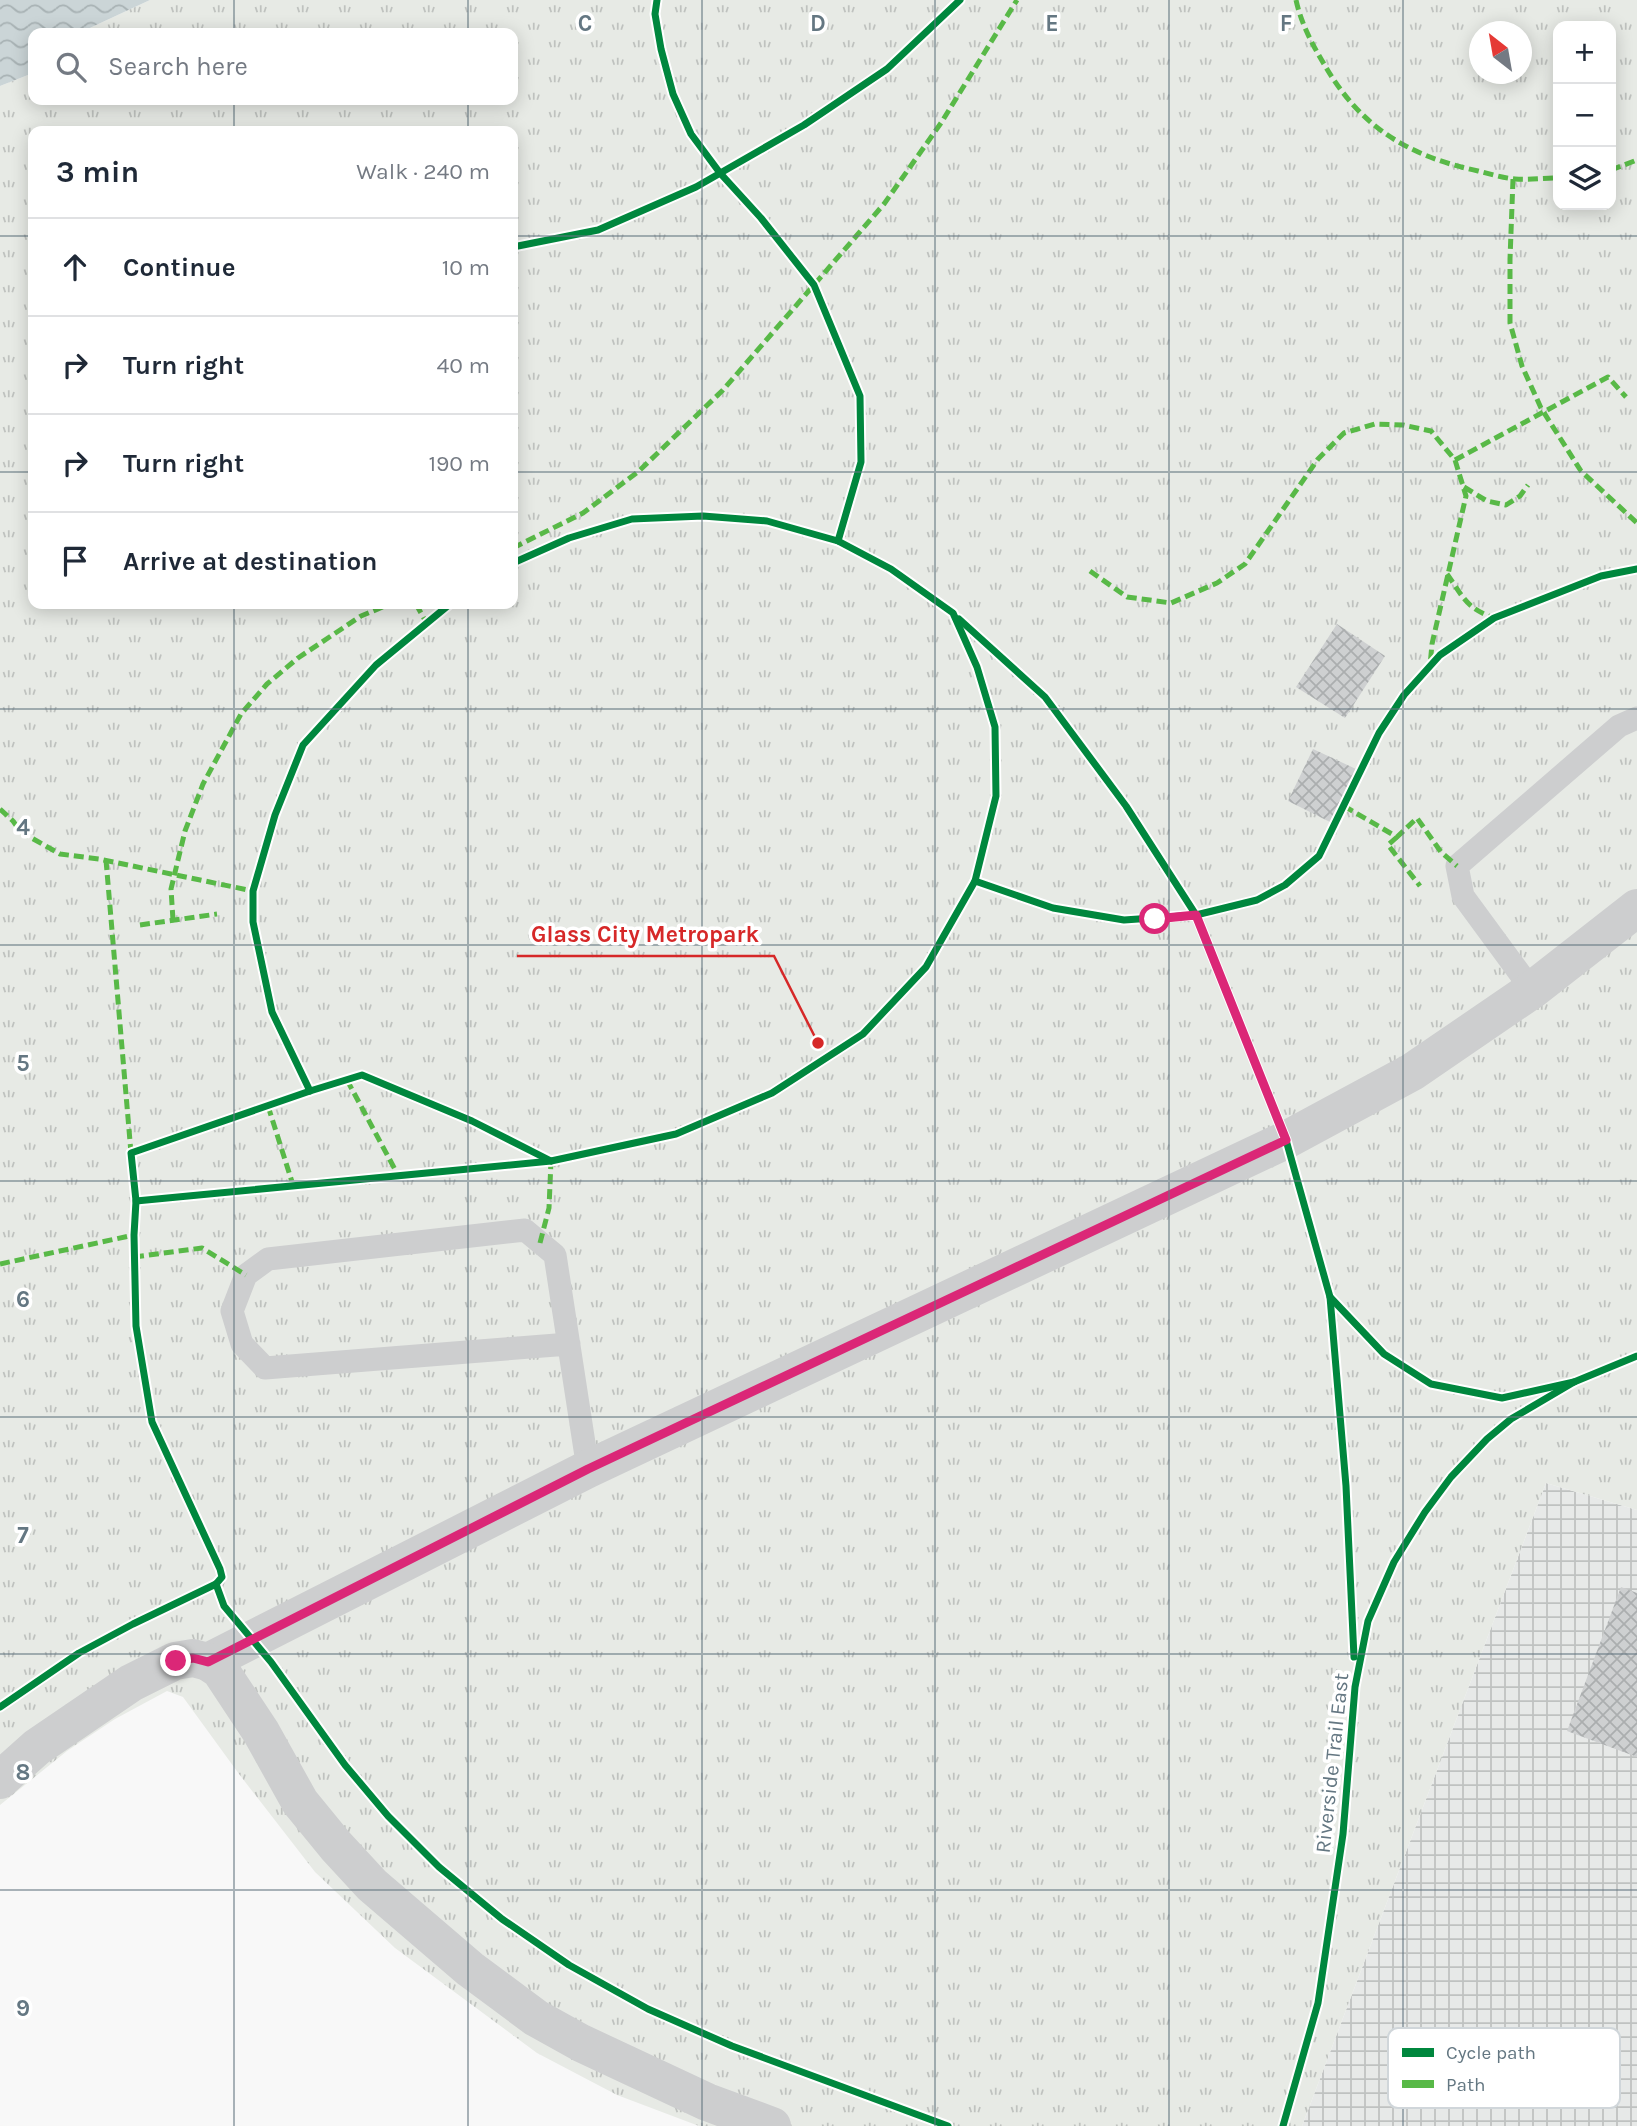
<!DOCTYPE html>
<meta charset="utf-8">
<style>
:root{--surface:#fff;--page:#f6f6f7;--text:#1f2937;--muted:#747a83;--line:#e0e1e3}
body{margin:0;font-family:Karla,sans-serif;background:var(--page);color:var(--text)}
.controls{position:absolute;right:21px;top:21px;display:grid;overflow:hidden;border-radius:14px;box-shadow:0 4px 18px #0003}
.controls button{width:63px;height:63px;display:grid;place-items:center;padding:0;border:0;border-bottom:2px solid var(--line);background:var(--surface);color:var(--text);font:35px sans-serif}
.compass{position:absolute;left:1469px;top:21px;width:63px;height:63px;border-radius:50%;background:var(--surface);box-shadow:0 4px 18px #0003;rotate:329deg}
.stop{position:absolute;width:21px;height:21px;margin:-16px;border:5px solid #db2777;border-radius:50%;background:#fff}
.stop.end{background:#db2777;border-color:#fff;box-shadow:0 2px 7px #0008}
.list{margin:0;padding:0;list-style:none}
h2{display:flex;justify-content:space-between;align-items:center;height:91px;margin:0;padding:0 28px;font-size:30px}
h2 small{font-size:23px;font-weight:400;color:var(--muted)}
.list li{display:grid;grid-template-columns:46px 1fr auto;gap:21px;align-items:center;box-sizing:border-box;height:98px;padding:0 28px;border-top:2px solid var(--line)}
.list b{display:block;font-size:26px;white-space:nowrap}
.list em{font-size:23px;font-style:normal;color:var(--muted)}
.icon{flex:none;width:38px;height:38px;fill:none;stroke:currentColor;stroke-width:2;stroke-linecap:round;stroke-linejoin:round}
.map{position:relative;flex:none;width:1637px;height:2126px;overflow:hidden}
.search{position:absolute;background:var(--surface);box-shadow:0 4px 18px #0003;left:28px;top:28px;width:490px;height:77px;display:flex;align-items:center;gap:18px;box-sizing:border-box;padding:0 24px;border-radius:14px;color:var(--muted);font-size:26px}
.panel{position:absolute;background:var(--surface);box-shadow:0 4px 18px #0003;left:28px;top:126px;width:490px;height:483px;border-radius:14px}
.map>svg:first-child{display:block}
.industrial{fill:url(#industrial-grid)}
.park{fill:url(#park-tufts);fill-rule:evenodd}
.water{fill:url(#water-waves)}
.building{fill:url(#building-cross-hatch)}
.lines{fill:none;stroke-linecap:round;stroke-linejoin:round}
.lane{stroke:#cdcecf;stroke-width:23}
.street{stroke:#cdcecf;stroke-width:38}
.quiet{stroke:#58b947;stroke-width:5;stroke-dasharray:10 5;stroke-linecap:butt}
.cycleway-casing{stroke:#fff;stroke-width:11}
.cycleway{stroke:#00873e;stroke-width:7}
.route{stroke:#db2777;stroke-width:9}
.grid{fill:none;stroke:#647782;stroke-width:2;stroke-opacity:0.55}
.labels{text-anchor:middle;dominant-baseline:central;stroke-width:7;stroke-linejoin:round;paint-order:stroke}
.street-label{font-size:21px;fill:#647782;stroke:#fff}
.key{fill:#fff;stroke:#d0d6da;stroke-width:2}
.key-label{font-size:19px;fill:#647782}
.grid-label{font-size:23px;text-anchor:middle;font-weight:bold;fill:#647782;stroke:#fff;stroke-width:7;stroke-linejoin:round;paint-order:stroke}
.leader{fill:none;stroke:#d62828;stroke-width:2.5}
.callout-dot{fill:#d62828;stroke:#fff;stroke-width:2.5}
.callout-label{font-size:23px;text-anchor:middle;font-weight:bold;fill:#d62828;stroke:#fff;stroke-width:7;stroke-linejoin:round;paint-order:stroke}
</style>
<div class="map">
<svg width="1637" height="2126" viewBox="0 0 1637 2126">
<defs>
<pattern id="industrial-grid" width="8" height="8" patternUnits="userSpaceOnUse" patternTransform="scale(1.75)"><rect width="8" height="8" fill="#e7e9e8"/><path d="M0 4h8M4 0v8" fill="none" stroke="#bfc2c1"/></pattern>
<pattern id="park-tufts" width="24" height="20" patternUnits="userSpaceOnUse" patternTransform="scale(1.75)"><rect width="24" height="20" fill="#e7eae5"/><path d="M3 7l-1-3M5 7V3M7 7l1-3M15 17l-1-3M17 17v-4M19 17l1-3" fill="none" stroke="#bfc2bf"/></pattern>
<pattern id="water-waves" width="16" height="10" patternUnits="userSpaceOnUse" patternTransform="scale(1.75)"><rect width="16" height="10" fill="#cbd5d7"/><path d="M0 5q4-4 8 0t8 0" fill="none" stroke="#a8b2b4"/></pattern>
<pattern id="building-cross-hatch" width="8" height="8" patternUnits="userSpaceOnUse" patternTransform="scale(1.75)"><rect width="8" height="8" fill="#ced0d1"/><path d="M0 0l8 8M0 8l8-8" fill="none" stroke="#abaeaf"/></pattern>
</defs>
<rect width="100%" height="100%" fill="#f8f8f8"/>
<!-- industrial -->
<path class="industrial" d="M1546 1483 1637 1510V2126H1302Z"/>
<!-- park -->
<path class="park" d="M150 0H1637V1510L1546 1483 1302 2126H699L617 2095 537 2053 395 1948 315 1872 239 1774 183 1697 167 1691 115 1719 67 1751 0 1805V86L33 73V100H513V33H79ZM1558 26H1611V205H1558ZM1480 32H1522V74H1480ZM33 131H513V604H33Z"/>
<!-- water -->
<path class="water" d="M0 0H150L79 33H33V73L0 86Z"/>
<!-- building -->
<g class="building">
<path d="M1337 624 1385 656 1345 718 1296 687Z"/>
<path d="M1313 749 1356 769 1330 822 1288 801Z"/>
<path d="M1621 1587 1637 1593V1757L1567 1731Z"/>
</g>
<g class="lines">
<!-- lane -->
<g class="lane">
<path d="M1532 990 1463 896 1457 866 1619 726 1637 718"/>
<path d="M569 1344 265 1368 242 1344 232 1311 246 1275 268 1259 525 1230 555 1255 588 1469"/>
</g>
<!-- street -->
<g class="street">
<path d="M208 1662 588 1469 1286 1140 1412 1072 1532 990 1637 908"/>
<path d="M0 1780 37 1747 131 1683 175 1661 193 1658 208 1662 220 1670 261 1732 300 1802 336 1846 372 1885 470 1969 536 2018 581 2043 707 2102 772 2126"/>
</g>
<!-- quiet -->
<g class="quiet">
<path d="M1296 0C1301 23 1312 44 1324 64 1360 127 1408 156 1478 171 1490 174 1503 178 1515 179 1529 180 1544 178 1558 178"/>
<path d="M1611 170 1637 160"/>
<path d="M1513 179 1510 259V323L1522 366 1541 408 1581 471 1637 523"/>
<path d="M1455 460 1608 377 1626 397"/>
<path d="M1464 487 1487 501 1506 505 1520 496 1528 485"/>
<path d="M513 548 583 513 639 471 723 390 884 204 941 123 1017 0"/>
<path d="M1090 571 1127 597 1171 603 1217 583 1245 564 1318 459 1344 433 1375 424 1403 425 1431 431 1455 460 1466 496 1432 644 1430 666"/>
<path d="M1447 574C1464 598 1466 608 1494 618"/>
<path d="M416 604 426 622"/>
<path d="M1344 806 1397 837 1417 818 1441 852 1457 866"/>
<path d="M0 809 13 821 21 832 60 854 99 859 253 891"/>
<path d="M1397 837 1388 845 1420 886"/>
<path d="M106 860 131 1153"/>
<path d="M173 920 171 889 185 831 203 784 241 714 267 684 298 658 361 616 390 604"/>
<path d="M140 925 217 914"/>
<path d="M347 1080 398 1175"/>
<path d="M268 1106 293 1185"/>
<path d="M540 1243 549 1208 551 1161"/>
<path d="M134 1257 202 1248 246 1275"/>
<path d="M0 1264 134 1235"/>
</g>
<!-- cycleway casing -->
<g class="cycleway-casing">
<g id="cycleway">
<path d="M657 0 655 14 661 49 673 94 691 134 720 173 761 218 814 285 860 396 861 462 838 541"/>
<path d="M513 247 598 230 696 187 804 125 887 69 960 0"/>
<path d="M959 619 1045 697 1126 806 1196 915 1286 1140 1330 1297 1384 1354 1431 1384 1502 1398 1574 1382"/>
<path d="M975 881 1053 908 1124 920 1196 915 1257 900 1285 885 1319 856 1379 733 1404 695 1440 655 1494 618 1601 576 1637 569"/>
<path d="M310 1091 272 1012 253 922V891L275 815 303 745 376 665 450 604"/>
<path d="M136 1201 551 1161 676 1134 772 1093 863 1034 926 967 975 881 996 796 995 727 977 667 953 613 891 569 838 541 767 521 703 516 632 519 569 538 513 563"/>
<path d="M1330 1297 1346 1486 1354 1657"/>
<path d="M216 1584 222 1577 220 1569 152 1422 136 1326 134 1235 136 1201 131 1153 310 1091 362 1075 472 1121 551 1161"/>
<path d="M0 1707 79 1653 133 1624 216 1584 224 1606 271 1662 345 1765 388 1816 439 1867 502 1919 569 1965 648 2009 732 2046 948 2126"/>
<path d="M1283 2126 1318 2003 1343 1834 1355 1687 1368 1621 1394 1562 1425 1512 1451 1477 1487 1439 1511 1419 1574 1382 1637 1356"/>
</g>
</g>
<!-- cycleway -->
<use href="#cycleway" class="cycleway"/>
</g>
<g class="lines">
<!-- route -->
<path class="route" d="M176 1661 193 1658 208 1662 588 1469 1286 1140 1196 915 1155 919"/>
</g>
<!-- grid -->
<path class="grid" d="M234 0V33M468 0V33M702 0V2126M935 0V2126M1169 0V2126M1403 0V2126M234 100V131M468 100V131M0 236H33M513 236H1637M0 472H33M513 472H1637M234 604V2126M468 604V2126M0 709H1637M0 945H1637M0 1181H1637M0 1417H1637M0 1654H1637M0 1890H1637"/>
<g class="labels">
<!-- street labels -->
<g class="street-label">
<text transform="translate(1332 1763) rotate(-84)">Riverside Trail East</text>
</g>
</g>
<!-- legend -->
<rect x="1388" y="2028" width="232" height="80" rx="10" class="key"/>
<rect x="1402" y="2048" width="32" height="9" fill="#00873e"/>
<rect x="1402" y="2080" width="32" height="8" fill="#58b947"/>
<g class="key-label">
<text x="1446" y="2059">Cycle path</text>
<text x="1446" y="2091">Path</text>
</g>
<g class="grid-label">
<text x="585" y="31">C</text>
<text x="818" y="31">D</text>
<text x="1052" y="31">E</text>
<text x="1286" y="31">F</text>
<text x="23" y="835">4</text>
<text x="23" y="1071">5</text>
<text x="23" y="1307">6</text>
<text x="23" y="1543">7</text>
<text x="23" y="1780">8</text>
<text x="23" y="2016">9</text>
</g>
<!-- callouts -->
<path class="leader" d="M818 1043L774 956H517"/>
<circle class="callout-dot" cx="818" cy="1043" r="7"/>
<g class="callout-label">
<text x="645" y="942">Glass City Metropark</text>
</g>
</svg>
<div class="controls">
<button>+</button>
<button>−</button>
<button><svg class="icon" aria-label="layers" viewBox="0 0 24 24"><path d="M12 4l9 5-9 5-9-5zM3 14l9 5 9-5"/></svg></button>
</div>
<svg class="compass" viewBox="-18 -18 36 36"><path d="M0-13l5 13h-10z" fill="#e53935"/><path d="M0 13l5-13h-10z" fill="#747a83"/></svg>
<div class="stop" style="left:1155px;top:919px"></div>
<div class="stop end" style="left:176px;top:1661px"></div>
<div class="search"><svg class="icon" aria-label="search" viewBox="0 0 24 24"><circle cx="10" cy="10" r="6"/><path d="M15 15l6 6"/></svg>Search here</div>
<section class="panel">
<h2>3 min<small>Walk · 240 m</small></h2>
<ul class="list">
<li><svg class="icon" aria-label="ahead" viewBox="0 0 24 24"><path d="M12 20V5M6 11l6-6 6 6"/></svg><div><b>Continue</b></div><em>10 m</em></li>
<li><svg class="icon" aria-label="right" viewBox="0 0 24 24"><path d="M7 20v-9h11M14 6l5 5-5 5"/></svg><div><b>Turn right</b></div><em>40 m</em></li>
<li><svg class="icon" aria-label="right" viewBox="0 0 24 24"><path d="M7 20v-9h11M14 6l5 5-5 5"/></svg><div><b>Turn right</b></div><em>190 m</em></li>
<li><svg class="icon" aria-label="arrive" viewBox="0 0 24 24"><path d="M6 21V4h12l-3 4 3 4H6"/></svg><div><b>Arrive at destination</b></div></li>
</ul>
</section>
</div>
